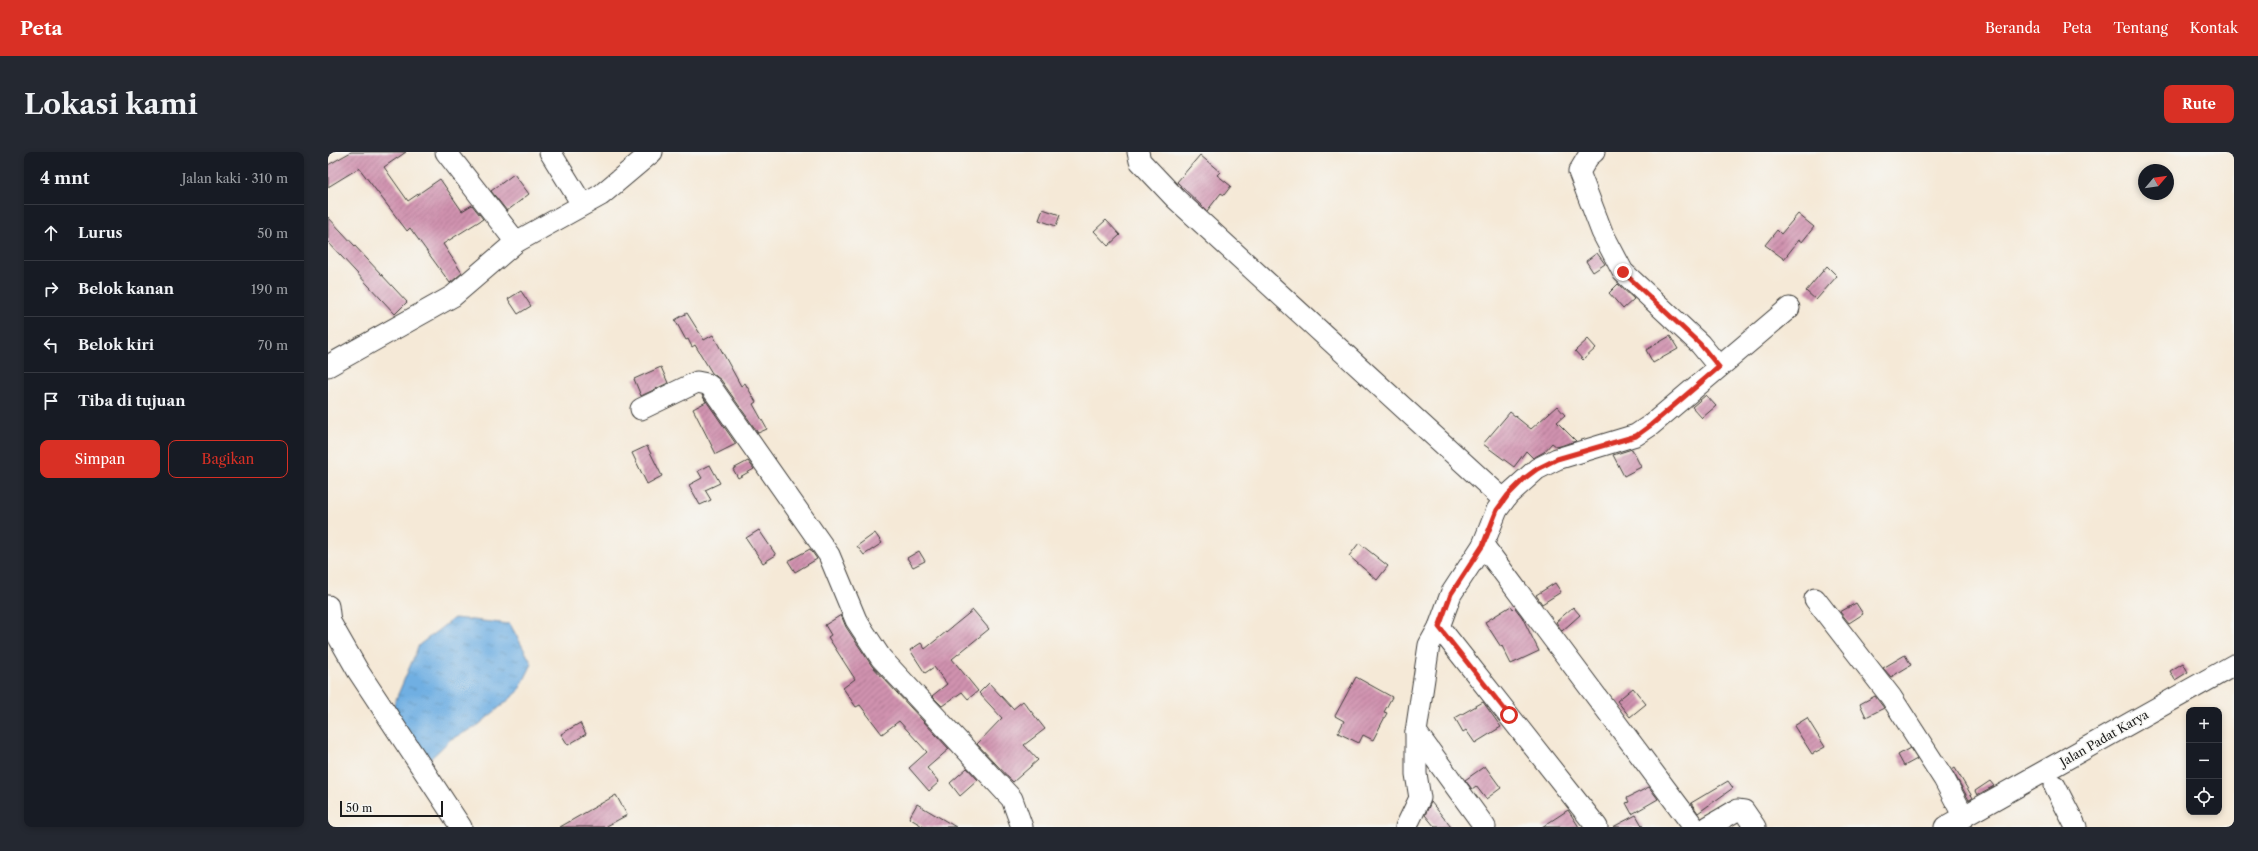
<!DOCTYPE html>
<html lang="id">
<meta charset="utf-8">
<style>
:root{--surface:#171b24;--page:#242831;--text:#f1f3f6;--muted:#9ea1a6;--line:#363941;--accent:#d93025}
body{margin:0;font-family:"Libre Caslon Text",serif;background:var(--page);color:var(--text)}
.controls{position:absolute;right:12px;bottom:12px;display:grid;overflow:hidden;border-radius:8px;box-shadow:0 2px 6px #0003}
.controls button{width:36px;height:36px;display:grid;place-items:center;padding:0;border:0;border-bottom:1px solid var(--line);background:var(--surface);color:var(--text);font:20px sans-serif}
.compass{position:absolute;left:1810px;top:12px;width:36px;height:36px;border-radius:50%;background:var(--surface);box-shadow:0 2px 6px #0003;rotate:61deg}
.scale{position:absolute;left:12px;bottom:10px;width:103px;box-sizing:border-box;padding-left:4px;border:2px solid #1c1c1c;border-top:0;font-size:11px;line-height:14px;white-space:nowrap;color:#1c1c1c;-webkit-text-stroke:3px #f6f6f2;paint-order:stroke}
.stop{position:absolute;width:12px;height:12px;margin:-9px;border:3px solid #d93025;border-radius:50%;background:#fff}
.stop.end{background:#d93025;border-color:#fff;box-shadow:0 1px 4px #0008}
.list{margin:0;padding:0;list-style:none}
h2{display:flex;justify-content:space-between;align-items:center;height:52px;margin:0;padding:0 16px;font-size:17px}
h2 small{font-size:13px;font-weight:400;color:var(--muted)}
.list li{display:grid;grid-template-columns:26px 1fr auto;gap:12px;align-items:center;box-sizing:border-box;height:56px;padding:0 16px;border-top:1px solid var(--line)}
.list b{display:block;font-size:15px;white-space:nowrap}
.list em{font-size:13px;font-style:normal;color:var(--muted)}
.actions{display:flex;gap:8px;padding:12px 16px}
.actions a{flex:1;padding:9px 0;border:1px solid var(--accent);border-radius:8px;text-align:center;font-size:14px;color:var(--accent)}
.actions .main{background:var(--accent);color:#fff}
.icon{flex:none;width:22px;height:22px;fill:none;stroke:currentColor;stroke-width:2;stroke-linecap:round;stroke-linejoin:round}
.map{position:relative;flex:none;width:1906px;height:675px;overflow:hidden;border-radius:8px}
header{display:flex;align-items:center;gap:24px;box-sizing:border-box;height:56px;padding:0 20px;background:var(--accent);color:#fff}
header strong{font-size:19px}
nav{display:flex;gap:22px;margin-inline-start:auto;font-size:14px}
.intro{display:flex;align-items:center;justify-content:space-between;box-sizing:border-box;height:96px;padding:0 24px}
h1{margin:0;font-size:28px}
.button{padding:10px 18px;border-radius:8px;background:var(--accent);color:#fff;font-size:14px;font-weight:700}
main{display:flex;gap:24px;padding:0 24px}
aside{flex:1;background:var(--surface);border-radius:8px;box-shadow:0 2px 6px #0003}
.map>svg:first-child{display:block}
.water{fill:url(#water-ripples);stroke:#46667f}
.building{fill:url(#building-hatch)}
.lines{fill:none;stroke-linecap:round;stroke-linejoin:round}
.minor-casing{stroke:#3d3b38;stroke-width:23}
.minor{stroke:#fff;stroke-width:21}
.route{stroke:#d93025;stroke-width:5}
.labels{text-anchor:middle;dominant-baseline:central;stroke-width:3;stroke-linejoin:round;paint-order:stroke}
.street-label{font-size:12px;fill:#1c1c1c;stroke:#f6f6f2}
</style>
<header>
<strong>Peta</strong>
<nav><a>Beranda</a><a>Peta</a><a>Tentang</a><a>Kontak</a></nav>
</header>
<div class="intro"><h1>Lokasi kami</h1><a class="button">Rute</a></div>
<main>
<aside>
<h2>4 mnt<small>Jalan kaki · 310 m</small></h2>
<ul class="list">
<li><svg class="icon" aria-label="ahead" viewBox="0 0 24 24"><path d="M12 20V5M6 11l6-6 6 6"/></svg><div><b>Lurus</b></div><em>50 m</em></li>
<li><svg class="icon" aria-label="right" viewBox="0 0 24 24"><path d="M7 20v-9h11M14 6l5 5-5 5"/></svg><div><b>Belok kanan</b></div><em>190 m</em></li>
<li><svg class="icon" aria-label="left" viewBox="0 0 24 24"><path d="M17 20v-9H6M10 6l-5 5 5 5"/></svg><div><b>Belok kiri</b></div><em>70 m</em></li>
<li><svg class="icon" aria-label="arrive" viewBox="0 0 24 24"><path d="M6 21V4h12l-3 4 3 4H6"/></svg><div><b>Tiba di tujuan</b></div></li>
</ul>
<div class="actions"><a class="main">Simpan</a><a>Bagikan</a></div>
</aside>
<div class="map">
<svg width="1906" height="675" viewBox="0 0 1906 675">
<defs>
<pattern id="water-ripples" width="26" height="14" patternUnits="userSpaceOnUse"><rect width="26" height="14" fill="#6fafe2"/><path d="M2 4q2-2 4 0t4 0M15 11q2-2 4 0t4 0" fill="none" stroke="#5a8eb6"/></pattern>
<pattern id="building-hatch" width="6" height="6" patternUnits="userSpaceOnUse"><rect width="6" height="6" fill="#d092af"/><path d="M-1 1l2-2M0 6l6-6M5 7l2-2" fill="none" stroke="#a8768e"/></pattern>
</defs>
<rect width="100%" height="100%" fill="#f6f6f2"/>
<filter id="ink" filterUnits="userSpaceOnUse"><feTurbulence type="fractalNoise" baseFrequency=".025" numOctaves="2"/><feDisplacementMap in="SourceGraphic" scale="8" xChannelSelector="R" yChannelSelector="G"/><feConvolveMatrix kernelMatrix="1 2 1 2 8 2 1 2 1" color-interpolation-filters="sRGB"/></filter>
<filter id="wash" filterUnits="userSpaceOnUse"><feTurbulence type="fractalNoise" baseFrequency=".012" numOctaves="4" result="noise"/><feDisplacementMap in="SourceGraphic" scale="16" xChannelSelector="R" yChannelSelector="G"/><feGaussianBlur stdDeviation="0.9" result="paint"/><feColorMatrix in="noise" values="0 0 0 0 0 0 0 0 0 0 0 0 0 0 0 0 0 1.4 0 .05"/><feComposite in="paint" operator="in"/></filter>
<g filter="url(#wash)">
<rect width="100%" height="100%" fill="#f5e9d7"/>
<!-- water -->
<path class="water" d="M126 466 182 472 204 512 190 540 148 575 123 587 99 610 62 561 91 493Z"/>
<g id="blocks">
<!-- building -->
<g class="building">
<path d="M23 0H78L56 15 80 49 112 27 134 59 144 53 155 67 115 92 134 121 122 131 82 76 79 79 31 16 0 35V13Z"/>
<path d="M872 3 892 20 889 23 903 34 896 43 893 41 879 59 849 30Z"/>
<path d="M186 22 201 42 179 59 163 39Z"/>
<path d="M715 57 732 63 728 74 711 68Z"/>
<path d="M1470 62 1486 75 1474 90 1471 88 1456 107 1437 93 1449 78 1453 82Z"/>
<path d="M0 65 79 150 67 162 0 90Z"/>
<path d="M778 68 792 83 780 94 766 79Z"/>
<path d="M1269 101 1277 112 1265 120 1258 109Z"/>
<path d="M1499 114 1509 124 1488 148 1478 139Z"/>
<path d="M1290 132 1306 147 1295 157 1281 141Z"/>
<path d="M193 139 203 154 190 162 180 147Z"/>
<path d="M359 161 376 188 385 183 413 234 417 231 428 250 425 252 439 277 430 281 393 228 384 221 367 193 364 195 360 187 358 188 347 168Z"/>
<path d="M1342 184 1350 197 1325 211 1318 198Z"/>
<path d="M1260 187 1268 196 1255 208 1247 199Z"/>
<path d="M333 215 340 231 313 244 306 227Z"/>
<path d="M374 243 408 292 388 302 365 257 378 250Z"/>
<path d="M1378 243 1388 254 1374 266 1364 255Z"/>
<path d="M1229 254 1237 263 1229 270 1248 289 1229 295 1224 291 1216 300 1205 306 1198 299 1186 315 1155 292 1182 260 1203 277Z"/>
<path d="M319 294 334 324 319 332 304 301Z"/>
<path d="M1304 297 1313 315 1296 324 1285 303Z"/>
<path d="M420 309 426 317 410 326 405 317Z"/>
<path d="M382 313 392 331 377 338 383 348 372 353 361 333 374 326 370 319Z"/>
<path d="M431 378 448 403 435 411 418 386Z"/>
<path d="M547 381 554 391 536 403 529 394Z"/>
<path d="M1031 391 1060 414 1049 428 1021 404Z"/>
<path d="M482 397 489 407 467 420 460 409Z"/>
<path d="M591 399 597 409 585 415 579 406Z"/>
<path d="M1227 431 1233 440 1214 452 1208 443Z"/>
<path d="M1528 451 1535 462 1521 471 1512 460Z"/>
<path d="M1183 454 1185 458 1187 456 1194 465 1211 499 1183 512 1174 494 1173 495 1157 470Z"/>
<path d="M1245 455 1252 463 1234 479 1228 470Z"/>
<path d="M645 458 661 477 624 507 650 539 640 547 634 540 614 554 604 544 619 532 606 515 597 521 582 498 593 491 597 497Z"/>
<path d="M513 463 518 475 544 514 621 597 599 616 611 630 601 639 581 616 599 600 571 569 554 582 532 553 528 555 515 536 527 527 500 485 503 483 497 473Z"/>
<path d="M1577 503 1583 513 1563 525 1555 516Z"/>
<path d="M1855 511 1860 520 1847 528 1842 519Z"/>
<path d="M1028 525 1064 545 1056 560 1059 561 1045 588 1035 583 1031 591 1010 581 1016 569 1007 564Z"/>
<path d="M661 531 685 557 695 549 717 577 696 593 710 608 685 630 649 592 674 566 651 541Z"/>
<path d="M1305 536 1318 552 1302 565 1289 549Z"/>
<path d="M1547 544 1556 556 1538 565 1532 552Z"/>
<path d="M1155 550 1173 575 1147 591 1138 578 1135 580 1127 566Z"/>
<path d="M1479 566 1497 595 1484 602 1466 574Z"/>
<path d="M252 571 258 582 240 593 233 582Z"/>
<path d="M1582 596 1589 607 1576 614 1570 603Z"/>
<path d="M1157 614 1173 636 1158 647 1148 634 1144 637 1137 628Z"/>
<path d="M639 616 650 628 632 644 622 631Z"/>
<path d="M1627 616 1645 646 1641 648 1624 618Z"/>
<path d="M1400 629 1405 636 1370 661 1363 651Z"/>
<path d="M1662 629 1666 634 1649 643 1647 639Z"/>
<path d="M1321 635 1330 647 1304 662 1298 651 1301 650 1299 646Z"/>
<path d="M288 643 299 663 277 675H232Z"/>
<path d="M1103 650 1123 675H1107L1097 663Z"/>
<path d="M589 652 599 658 628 675H596L581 666Z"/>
<path d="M1240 658 1251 675H1214Z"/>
<path d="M1308 663 1315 675H1285Z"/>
</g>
</g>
</g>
<g filter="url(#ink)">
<use href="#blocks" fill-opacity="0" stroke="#3d3b38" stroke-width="1"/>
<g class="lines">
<!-- minor casing -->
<g class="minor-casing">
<g id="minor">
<path d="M118 0 188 90"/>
<path d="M222 0 254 52"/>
<path d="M810 0 812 9 848 47 1176 348"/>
<path d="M1266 0 1260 5 1251 20 1274 80 1295 120 1372 192 1391 215"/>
<path d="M0 214 125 144 188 90 273 43 324 0"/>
<path d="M313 257 369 230 379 232 383 235 501 403 528 468 553 506 684 647 694 675"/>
<path d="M1155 393 1366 675"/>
<path d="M1487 447 1563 545 1616 627 1636 665"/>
<path d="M0 454 2 470 30 519 133 675"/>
<path d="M1111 475 1269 675"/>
<path d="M1088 580 1157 675"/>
<path d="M1727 634 1748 675"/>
<path d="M1078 675 1092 646 1088 622V580L1101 493 1111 475 1123 442 1155 393 1169 358 1180 343 1209 317 1229 307 1308 283 1323 273 1461 156"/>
<path d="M1380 675 1409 658 1416 659 1427 675"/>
<path d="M1617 675 1906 513"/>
</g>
</g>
<!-- minor -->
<use href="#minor" class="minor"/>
</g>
</g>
<g class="lines" filter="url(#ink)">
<!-- route -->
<path class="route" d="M1181 563 1111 475 1123 442 1155 393 1169 358 1180 343 1197 326 1209 317 1229 307 1308 284 1323 273 1391 215 1372 192 1295 120"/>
</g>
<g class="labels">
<!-- street labels -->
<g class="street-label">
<text transform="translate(1776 586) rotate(-30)">Jalan Padat Karya</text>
</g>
</g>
</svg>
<div class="controls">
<button>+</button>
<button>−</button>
<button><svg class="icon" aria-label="locate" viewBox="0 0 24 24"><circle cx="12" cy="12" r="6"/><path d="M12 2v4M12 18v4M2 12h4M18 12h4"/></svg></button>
</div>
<svg class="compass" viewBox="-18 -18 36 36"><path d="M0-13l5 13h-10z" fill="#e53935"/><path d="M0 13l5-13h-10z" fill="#9ea1a6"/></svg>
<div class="scale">50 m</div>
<div class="stop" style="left:1181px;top:563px"></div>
<div class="stop end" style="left:1295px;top:120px"></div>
</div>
</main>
